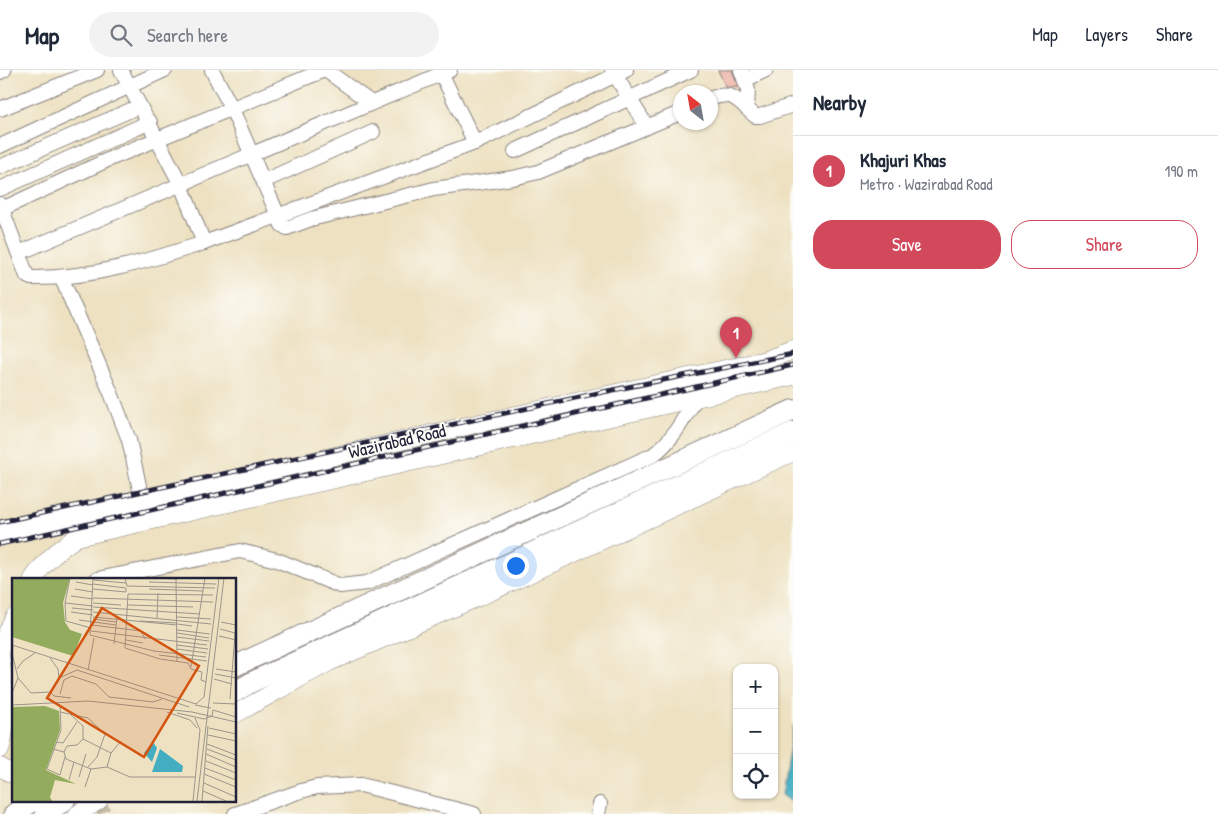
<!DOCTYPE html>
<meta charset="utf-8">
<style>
:root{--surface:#fff;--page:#f2f2f3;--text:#1f2937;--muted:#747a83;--line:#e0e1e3;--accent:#d1495b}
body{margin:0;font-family:"Patrick Hand",sans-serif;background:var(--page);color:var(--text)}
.controls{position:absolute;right:15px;bottom:15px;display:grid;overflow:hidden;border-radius:10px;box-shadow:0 1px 4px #0004}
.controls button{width:45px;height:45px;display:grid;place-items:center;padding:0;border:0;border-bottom:1px solid var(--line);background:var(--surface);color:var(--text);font:25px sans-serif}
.compass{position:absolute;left:673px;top:15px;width:45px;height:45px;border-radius:50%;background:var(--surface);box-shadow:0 1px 4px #0004;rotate:329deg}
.you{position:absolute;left:515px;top:495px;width:18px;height:18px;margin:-12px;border:4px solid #fff;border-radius:50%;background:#1a73e8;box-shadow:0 0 0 8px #1a73e833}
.badge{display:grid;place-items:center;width:32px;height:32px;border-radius:50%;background:var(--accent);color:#fff;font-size:16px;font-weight:700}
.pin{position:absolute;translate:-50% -41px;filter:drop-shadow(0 1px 2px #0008)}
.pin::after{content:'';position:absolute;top:26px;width:18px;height:15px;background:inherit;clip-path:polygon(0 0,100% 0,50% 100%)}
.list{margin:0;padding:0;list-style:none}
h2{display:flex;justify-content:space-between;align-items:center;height:65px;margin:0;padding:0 20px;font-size:21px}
h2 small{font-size:16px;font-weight:400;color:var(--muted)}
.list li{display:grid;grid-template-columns:32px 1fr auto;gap:15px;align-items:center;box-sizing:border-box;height:70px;padding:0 20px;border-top:1px solid var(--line)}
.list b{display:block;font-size:19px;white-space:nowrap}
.list p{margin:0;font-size:16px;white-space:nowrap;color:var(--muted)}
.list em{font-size:16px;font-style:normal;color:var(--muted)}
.actions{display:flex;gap:10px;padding:15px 20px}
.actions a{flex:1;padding:11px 0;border:1px solid var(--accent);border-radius:20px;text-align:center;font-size:18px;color:var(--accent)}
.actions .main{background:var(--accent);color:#fff}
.icon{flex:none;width:28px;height:28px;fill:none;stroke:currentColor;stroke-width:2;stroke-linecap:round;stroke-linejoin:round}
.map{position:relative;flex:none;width:793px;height:744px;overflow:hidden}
header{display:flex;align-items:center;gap:30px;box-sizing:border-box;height:70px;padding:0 25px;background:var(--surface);border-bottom:1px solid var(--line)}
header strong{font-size:24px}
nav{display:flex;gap:28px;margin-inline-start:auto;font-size:18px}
.search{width:350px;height:45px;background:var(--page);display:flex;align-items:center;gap:12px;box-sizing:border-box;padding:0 18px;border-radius:28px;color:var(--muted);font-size:19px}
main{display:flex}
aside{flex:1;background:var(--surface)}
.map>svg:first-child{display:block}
.water{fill:#43aec2;stroke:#32687e}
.building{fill:#ebac9f}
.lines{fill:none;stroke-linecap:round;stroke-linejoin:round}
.minor-tunnel{stroke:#c4bba6;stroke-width:14;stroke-dasharray:14 7;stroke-linecap:butt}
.minor-casing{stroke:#88827e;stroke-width:16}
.major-casing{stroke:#88827e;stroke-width:19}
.highway-casing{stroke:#88827e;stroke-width:22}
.minor{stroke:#fff;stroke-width:14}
.major{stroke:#fff;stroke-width:18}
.highway{stroke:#fff;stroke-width:20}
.rail-casing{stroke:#22223b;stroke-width:5}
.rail{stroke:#fdfcf7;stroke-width:3;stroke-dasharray:9;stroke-linecap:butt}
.labels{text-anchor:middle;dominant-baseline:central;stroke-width:4;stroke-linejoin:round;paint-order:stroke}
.street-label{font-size:18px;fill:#22223b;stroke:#fdfcf7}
.inset-road{fill:none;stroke:#9c958b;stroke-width:1}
.view{fill:#d45411;fill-opacity:0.15;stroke:#d45411;stroke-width:2.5}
.inset-edge{fill:none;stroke:#22223b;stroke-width:2.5}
</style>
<header>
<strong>Map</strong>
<div class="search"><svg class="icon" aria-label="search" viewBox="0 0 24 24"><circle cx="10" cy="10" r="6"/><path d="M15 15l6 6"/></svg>Search here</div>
<nav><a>Map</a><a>Layers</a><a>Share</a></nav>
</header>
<main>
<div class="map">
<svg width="793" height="744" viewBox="0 0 793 744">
<rect width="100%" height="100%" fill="#fdfcf7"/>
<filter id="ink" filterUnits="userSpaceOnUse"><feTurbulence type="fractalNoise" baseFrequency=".02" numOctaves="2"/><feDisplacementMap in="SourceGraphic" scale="10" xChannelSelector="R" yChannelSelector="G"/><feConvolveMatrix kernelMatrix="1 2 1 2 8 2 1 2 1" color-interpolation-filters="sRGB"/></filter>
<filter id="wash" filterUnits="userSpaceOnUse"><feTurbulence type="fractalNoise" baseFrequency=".0096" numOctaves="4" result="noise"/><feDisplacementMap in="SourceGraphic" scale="20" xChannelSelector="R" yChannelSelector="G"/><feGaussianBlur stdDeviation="1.12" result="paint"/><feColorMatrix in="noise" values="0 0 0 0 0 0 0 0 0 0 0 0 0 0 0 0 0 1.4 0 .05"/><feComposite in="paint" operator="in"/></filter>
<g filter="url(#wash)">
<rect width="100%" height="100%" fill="#ede1c1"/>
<!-- water -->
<path class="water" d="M793 656V733L782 725Z"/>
<g id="blocks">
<!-- building -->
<path class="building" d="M718 0H732L738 17H726Z"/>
</g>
</g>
<g filter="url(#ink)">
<use href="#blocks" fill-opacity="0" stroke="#88827e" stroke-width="1"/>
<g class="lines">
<!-- minor-tunnel -->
<path class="minor-tunnel" d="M97 730 105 744"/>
<!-- minor casing -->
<g class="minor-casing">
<g id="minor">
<path d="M121 0 181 115 204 173"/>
<path d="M212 0 232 39 282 155 287 158 311 149 434 119 513 108 538 102 680 43"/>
<path d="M612 0 647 57"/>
<path d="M741 0 748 20 747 39"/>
<path d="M0 2 4 0"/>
<path d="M442 5 475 73"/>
<path d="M745 10 766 0"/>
<path d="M710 29C733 19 739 32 755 46H760L793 35"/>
<path d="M0 39 97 0"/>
<path d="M0 76 165 0"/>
<path d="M515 81 691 0"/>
<path d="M0 97 140 36"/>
<path d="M264 111 373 62"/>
<path d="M0 119 150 52"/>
<path d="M0 134 27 206 31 208C89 209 148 191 204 173L475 73 626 0"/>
<path d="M2 139 114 87 322 1H327L370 32"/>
<path d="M19 183 450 0"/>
<path d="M62 209 111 323 129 370 142 429"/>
<path d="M97 509 240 481 277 490 340 516 367 513 653 385C673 370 683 350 696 328"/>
<path d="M235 744 301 721 317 717 361 715 474 744"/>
<path d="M598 744 600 734"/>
</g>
</g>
<!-- major casing -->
<g class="major-casing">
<g id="major">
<path d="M0 463 435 363 766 290 793 280"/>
<path d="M33 509C44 492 60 478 77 467L793 306"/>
<path d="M0 579 14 547"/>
<path d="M0 584C4 611 9 653 0 679"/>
<path d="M235 644 329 592 492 521 793 382"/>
<path d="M0 697 14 705"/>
<path d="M78 744 99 730"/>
</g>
</g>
<!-- highway casing -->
<g class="highway-casing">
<g id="highway">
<path d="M235 596 793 340"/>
<path d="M235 622 252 612 793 362"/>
<path d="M14 744 34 730"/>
<path d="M45 744 65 730"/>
</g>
</g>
<!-- minor -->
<use href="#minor" class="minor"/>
<!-- major -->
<use href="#major" class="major"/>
<!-- highway -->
<use href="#highway" class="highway"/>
<!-- rail casing -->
<g class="rail-casing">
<g id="rail">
<path d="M0 452 603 322 793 284"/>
<path d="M0 474 793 295"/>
</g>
</g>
<!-- rail -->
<use href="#rail" class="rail"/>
</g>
</g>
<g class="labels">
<!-- street labels -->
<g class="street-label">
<text transform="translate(397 371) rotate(-13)">Wazirabad Road</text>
</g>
</g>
<!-- overview -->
<g transform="translate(12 508)">
<rect width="224" height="224" fill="#ede1c1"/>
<path d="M58 0 51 25 53 44 58 52 70 56 61 78 0 59V1ZM33 128 47 133 48 152 34 192 64 206 43 202 38 219 40 223H0V129Z" fill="#92ab5c"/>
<path d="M141 164 145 170 140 184 132 175ZM148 171 171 188 170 194H140Z" fill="#43aec2"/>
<path class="inset-road" d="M58 0 53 25 54 43 79 50M81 0 78 57 142 73 194 79M113 0 115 8 203 10M139 0 165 1M164 0 165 84M81 2 114 5M64 4 81 7M137 4 204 6M81 6 114 10V14L81 11M63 11 81 14M137 11 191 13M59 18 81 21M81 20 201 24M53 25 81 28M81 25 109 27M116 27 181 29M81 29 188 36M60 30 81 32M59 34 81 37M81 34 199 46M81 39 165 47M165 39 199 41M145 40 146 15M81 41 104 44M67 42 104 47M128 43 165 45M209 44 224 47M165 46 180 48M80 47 129 53 133 61M208 51 223 55M165 52 198 56M79 53 195 67M165 55 197 60M207 58 224 62M165 59 197 63M114 62 131 65M102 66 105 39M0 67 184 126M165 67 196 71M165 71 195 75M0 75 6 100 0 115M147 77 195 83M38 80 46 91 47 100M179 89 193 0M5 91 11 83 23 75M204 91 224 94M76 92 82 60M203 96 224 100M6 100 19 115 38 114M202 101 220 106M194 104 189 102 190 94 179 91 176 85 148 81 113 70 116 16 201 17M38 114 47 100 65 92 177 129M38 114 42 118 59 120M48 116 52 102 60 98 84 106 97 119 141 124 150 121M218 121 224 44M201 125 224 126M184 126 192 119 207 0M0 127 76 123 180 134 224 144M183 127 199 130M48 128 49 152 35 191 48 197 53 179M201 132 224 139M48 134 76 140 93 156 85 179 76 189M155 134 178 142 185 150M165 135 192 141 200 138 201 132M59 137 71 148V161L99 175 95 189M197 150 224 156M196 157 224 163M45 164 51 165 65 144M195 166 224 177M41 171 52 174 54 181 79 191 95 189 118 199H183M195 171 224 182M52 174 55 168 65 167 71 161M99 175 109 163M194 176 224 189M194 183 224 195M193 190 224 202M192 196 224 209M67 199 74 176M57 202 62 184M192 205 224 219M73 209 79 191M191 213 214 223M181 223 188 152 183 140M185 223 212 0M190 223 196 148"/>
<path class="view" d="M90 30 187 88 132 179 35 120Z"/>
<rect width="224" height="224" class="inset-edge"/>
</g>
</svg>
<div class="controls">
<button>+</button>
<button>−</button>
<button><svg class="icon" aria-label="locate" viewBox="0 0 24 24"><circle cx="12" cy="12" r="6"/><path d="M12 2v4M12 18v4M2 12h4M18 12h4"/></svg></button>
</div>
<svg class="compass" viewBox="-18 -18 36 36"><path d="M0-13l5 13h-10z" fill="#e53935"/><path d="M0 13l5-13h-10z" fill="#747a83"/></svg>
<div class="you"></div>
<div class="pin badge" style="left:736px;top:288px">1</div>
</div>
<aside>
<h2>Nearby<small></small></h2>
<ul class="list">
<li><span class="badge">1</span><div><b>Khajuri Khas</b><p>Metro · Wazirabad Road</p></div><em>190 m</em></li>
</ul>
<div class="actions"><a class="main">Save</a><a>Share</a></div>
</aside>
</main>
